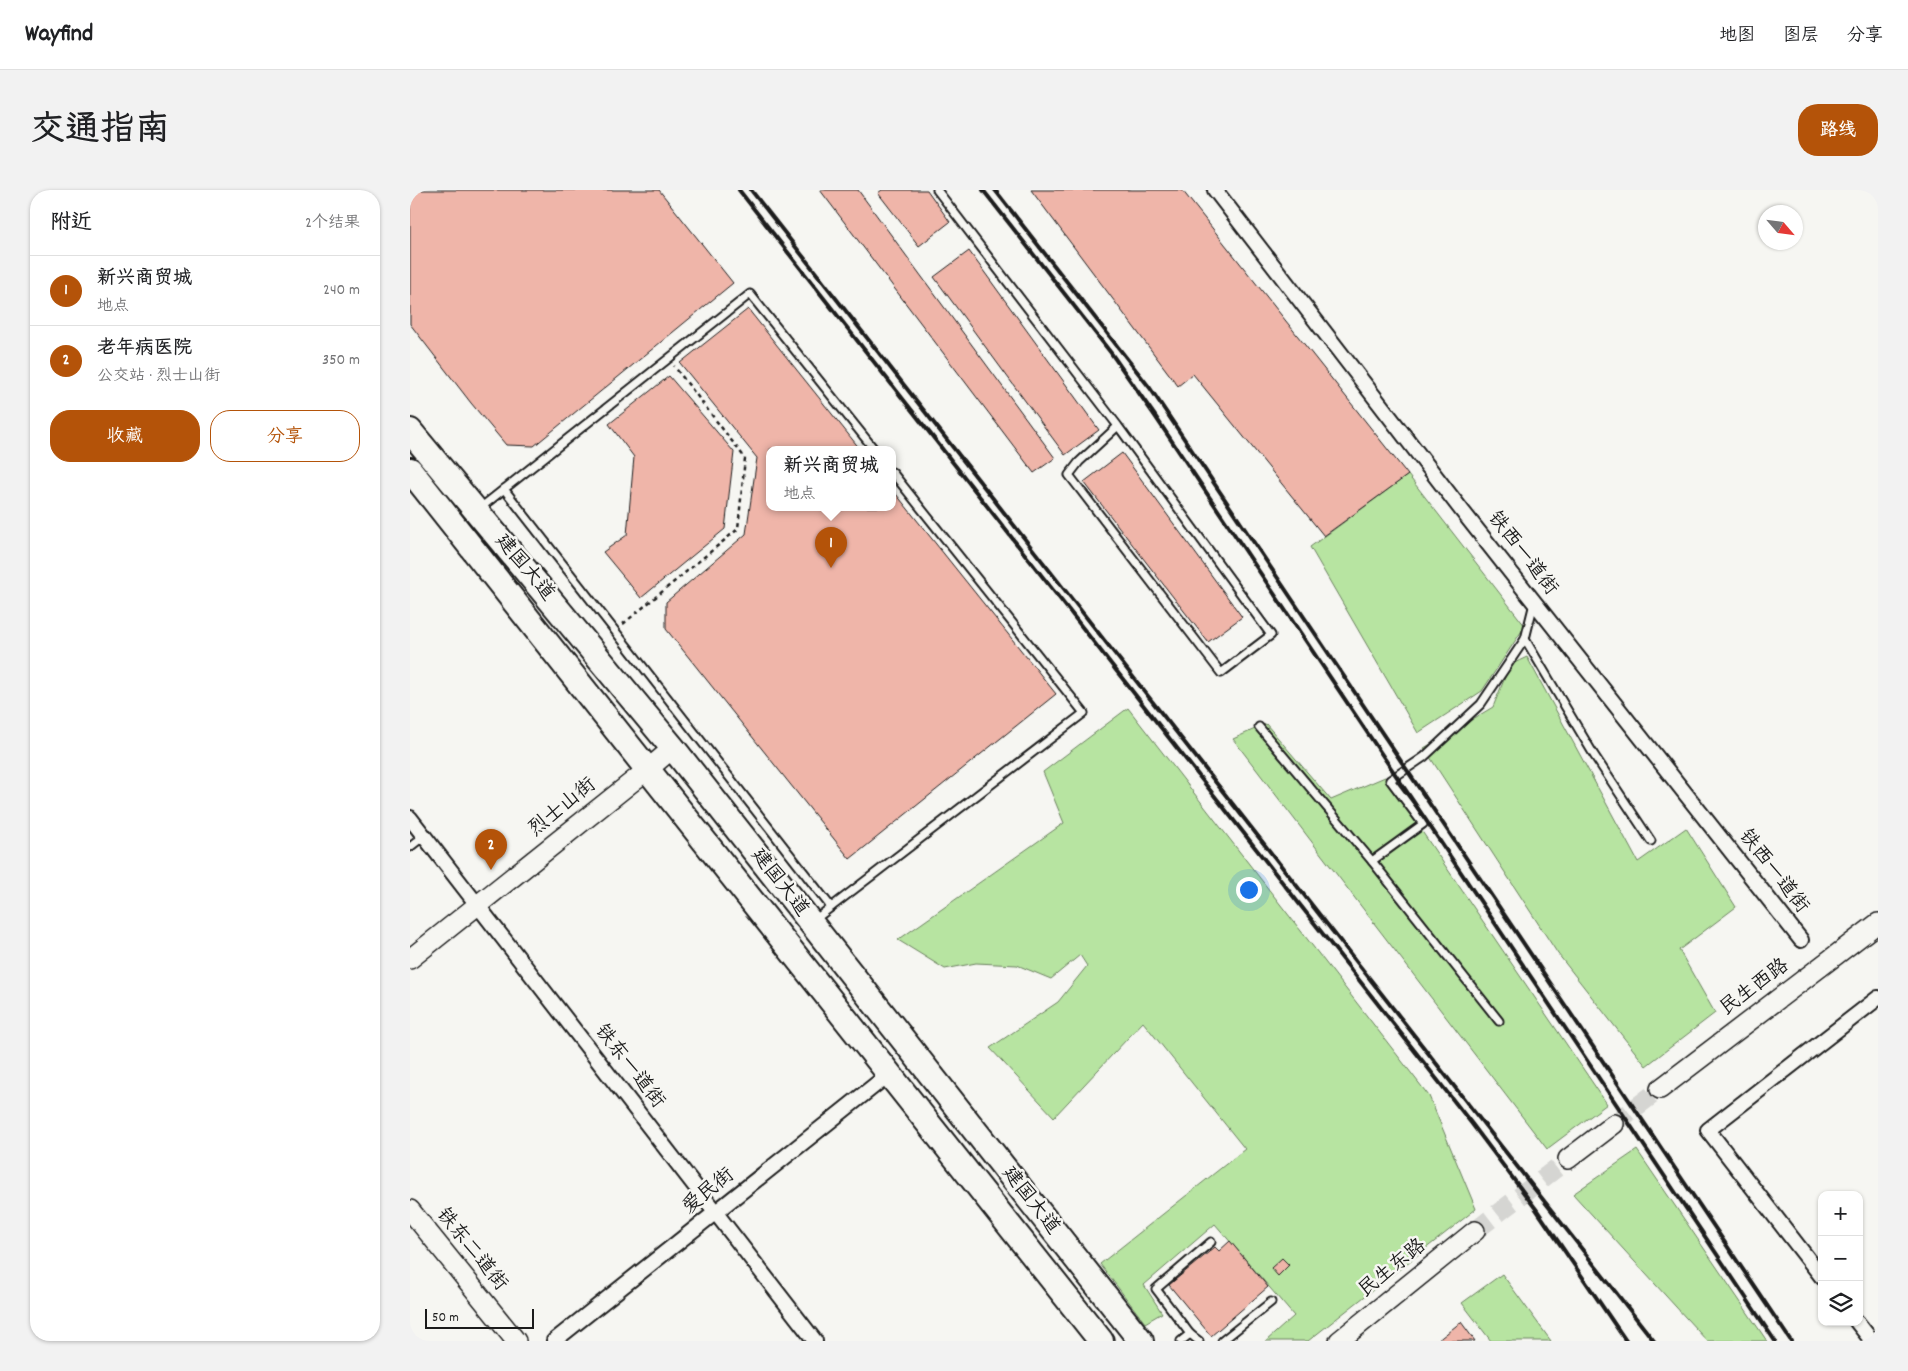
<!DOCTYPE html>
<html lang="zh">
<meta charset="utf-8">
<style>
:root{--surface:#fff;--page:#f2f2f2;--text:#202124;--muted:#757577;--line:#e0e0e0;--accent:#b45309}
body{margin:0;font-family:Dekko,"LXGW WenKai TC",sans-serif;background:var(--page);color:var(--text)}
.controls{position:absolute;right:15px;bottom:15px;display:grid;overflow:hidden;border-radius:10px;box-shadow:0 1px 4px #0004}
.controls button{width:45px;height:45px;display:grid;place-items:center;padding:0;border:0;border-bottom:1px solid var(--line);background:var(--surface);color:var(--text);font:25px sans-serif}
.compass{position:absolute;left:1348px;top:15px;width:45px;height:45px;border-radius:50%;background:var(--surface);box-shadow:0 1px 4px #0004;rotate:118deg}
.scale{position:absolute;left:15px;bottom:12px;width:109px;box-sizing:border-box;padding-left:5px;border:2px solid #1c1c1c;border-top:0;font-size:14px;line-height:18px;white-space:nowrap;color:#1c1c1c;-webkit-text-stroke:4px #f6f6f2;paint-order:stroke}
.you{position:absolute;left:838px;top:699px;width:18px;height:18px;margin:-12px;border:4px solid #fff;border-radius:50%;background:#1a73e8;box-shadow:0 0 0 8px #1a73e833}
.badge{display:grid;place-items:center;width:32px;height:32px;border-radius:50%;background:var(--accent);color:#fff;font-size:16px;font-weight:700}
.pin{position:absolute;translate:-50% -41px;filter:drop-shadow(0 1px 2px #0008)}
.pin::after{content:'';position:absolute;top:26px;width:18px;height:15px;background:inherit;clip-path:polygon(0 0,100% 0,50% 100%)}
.popup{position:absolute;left:356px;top:256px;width:130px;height:65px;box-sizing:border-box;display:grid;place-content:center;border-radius:10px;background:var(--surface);filter:drop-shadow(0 1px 4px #0005);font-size:16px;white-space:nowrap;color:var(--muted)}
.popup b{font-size:19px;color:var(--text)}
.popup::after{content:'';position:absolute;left:50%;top:100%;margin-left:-10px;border:10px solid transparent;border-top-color:var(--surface)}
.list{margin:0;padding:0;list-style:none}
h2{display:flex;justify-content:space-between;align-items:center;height:65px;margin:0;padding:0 20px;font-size:21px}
h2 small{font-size:16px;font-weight:400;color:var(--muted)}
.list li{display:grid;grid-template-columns:32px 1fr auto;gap:15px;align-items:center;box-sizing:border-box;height:70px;padding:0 20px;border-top:1px solid var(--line)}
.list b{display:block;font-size:19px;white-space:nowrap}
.list p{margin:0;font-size:16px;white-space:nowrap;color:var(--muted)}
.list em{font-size:16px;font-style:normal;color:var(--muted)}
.actions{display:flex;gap:10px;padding:15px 20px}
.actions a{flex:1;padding:11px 0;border:1px solid var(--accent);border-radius:20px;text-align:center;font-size:18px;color:var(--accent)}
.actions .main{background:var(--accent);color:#fff}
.icon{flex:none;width:28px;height:28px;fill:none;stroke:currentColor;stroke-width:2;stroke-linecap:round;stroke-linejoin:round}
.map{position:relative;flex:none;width:1468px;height:1151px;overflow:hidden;border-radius:20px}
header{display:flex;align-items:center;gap:30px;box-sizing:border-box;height:70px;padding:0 25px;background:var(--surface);border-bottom:1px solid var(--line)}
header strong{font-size:24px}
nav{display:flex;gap:28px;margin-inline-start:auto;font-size:18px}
.intro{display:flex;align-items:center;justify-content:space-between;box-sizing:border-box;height:120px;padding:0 30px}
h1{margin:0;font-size:35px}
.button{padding:12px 22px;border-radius:20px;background:var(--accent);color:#fff;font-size:18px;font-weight:700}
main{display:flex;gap:30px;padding:0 30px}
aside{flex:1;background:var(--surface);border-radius:20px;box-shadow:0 1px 4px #0004}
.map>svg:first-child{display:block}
.green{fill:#b7e4a1;stroke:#6a805e}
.building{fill:#efb5a9;stroke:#1c1c1c}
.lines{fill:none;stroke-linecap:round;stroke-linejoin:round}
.secondary-tunnel{stroke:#d5d5d2;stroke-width:19;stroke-dasharray:19 9;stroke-linecap:butt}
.lane-casing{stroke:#1c1c1c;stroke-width:11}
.street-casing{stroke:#1c1c1c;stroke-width:18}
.secondary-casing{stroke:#1c1c1c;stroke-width:22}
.highway-casing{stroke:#1c1c1c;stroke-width:28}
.path{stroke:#1c1c1c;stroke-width:2.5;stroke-dasharray:4 4;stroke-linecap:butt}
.lane{stroke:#f6f6f2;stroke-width:7}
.street{stroke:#f6f6f2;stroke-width:14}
.secondary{stroke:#f6f6f2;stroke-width:19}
.highway{stroke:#f6f6f2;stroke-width:24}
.rail{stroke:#1c1c1c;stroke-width:4}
.labels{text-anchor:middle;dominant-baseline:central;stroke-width:5;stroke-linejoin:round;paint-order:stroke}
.street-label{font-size:20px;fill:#1c1c1c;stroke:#f6f6f2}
</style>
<header>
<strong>Wayfind</strong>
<nav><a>地图</a><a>图层</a><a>分享</a></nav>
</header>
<div class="intro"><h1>交通指南</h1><a class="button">路线</a></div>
<main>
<aside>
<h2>附近<small>2个结果</small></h2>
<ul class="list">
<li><span class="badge">1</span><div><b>新兴商贸城</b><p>地点</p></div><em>240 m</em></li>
<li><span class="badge">2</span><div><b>老年病医院</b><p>公交站 · 烈士山街</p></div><em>350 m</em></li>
</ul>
<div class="actions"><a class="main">收藏</a><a>分享</a></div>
</aside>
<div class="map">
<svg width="1468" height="1151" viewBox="0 0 1468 1151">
<rect width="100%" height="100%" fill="#f6f6f2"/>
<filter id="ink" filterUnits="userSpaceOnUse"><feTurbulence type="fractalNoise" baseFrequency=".02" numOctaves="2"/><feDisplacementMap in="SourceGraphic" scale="10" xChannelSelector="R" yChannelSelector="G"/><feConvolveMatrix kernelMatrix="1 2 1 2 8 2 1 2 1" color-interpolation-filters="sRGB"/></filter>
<g filter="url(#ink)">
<!-- green -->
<g class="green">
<path d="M998 285 1115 436 1072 501 1008 543 900 357Z"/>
<path d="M1117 467 1228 672 1276 638 1326 717 1269 760 1305 823 1236 876 1148 764 1014 558 1083 517 1100 475Z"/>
<path d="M718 518 1019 906 1066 1019 898 1151H856L884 1126 805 1034 734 1095 752 1123 735 1133 690 1074 835 959 733 832 644 927 580 858 648 812 677 776 670 765 641 789 607 775 566 773 535 779 488 750 654 633 633 582Z"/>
<path d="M856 534 921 610 975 587 1197 914 1137 959 823 549Z"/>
<path d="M1227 960 1357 1151H1297L1163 1004Z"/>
<path d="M1092 1084 1141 1151H1081L1052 1113Z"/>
</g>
<!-- building -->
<g class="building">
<path d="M0 0H249L323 93 124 256 96 255 61 213 0 134Z"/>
<path d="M410 0H448L645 268 624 283Z"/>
<path d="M472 0H517L540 32 509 56 468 3Z"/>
<path d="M621 0H772L998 285 914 346 783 184 768 196Z"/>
<path d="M559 61 689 240 655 265 524 87Z"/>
<path d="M338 119 450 259H360V317H482V299L646 504 440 669 256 439V412L336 344 347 268 270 173Z"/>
<path d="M259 186 324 262 315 339 231 408 193 362 217 345 224 267 199 234Z"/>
<path d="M712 263 832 427 798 452 674 292Z"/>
<path d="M820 1051 858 1097 801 1146 759 1095 805 1057 809 1061Z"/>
<path d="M872 1068 879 1075 868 1086 861 1078Z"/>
<path d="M1051 1132 1065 1151H1027Z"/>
</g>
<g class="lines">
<!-- secondary-tunnel -->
<g class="secondary-tunnel">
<path d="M1204 934 1250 899"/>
<path d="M1065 1041 1158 969"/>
</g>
<!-- lane casing -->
<g class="lane-casing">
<g id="lane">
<path d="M527 0 708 236 861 445 811 483 659 285 669 272 708 236"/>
<path d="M94 299 421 717"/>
<path d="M69 319 340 104 464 259"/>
<path d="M1124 413 1115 449 1184 565 1241 651"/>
<path d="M849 537 962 671 1089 831"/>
<path d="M0 657 14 646"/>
<path d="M962 671 1013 634 980 590 1014 567 1071 514 1115 449"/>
<path d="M403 731 674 523 482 282"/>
<path d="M771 1151 780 1144"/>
<path d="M789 1151 780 1144 746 1099 801 1052"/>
<path d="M812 1151 861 1112"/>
</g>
</g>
<!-- street casing -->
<g class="street-casing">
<g id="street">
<path d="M805 0 1053 322 1391 750"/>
<path d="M0 628 405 1151"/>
<path d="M1412 1087 1298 940 1468 808"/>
<path d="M1447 1132 1462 1151"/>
<path d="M144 1151 479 884"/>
</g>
</g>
<!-- secondary casing -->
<g class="secondary-casing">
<g id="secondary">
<path d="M0 769 237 580 263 558"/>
<path d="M1250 899 1468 733"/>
<path d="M1158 969 1204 934"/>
<path d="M0 1020 106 1151"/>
<path d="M929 1151 1065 1041"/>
</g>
</g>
<!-- highway casing -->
<g class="highway-casing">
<g id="highway">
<path d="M0 241 263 558 731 1151"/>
<path d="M0 280 691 1151"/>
</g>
</g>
<!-- path -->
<path class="path" d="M213 434 328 339 335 268 264 176"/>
<!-- lane -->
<use href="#lane" class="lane"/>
<!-- street -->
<use href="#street" class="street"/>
<!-- secondary -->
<use href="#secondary" class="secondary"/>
<!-- highway -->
<use href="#highway" class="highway"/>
<!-- rail -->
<g class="rail">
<path d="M329 0 1062 934 1126 1019 1216 1151"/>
<path d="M341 0 1244 1151"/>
<path d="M573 0 701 163 745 226 1365 1151"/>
<path d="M585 0 740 198 1381 1151"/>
</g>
</g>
</g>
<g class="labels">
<!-- street labels -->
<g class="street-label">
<text transform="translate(1112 364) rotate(52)">铁西一道街</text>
<text transform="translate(114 378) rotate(50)">建国大道</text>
<text transform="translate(153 618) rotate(-39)">烈士山街</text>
<text transform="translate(1363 682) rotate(52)">铁西一道街</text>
<text transform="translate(369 693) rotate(52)">建国大道</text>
<text transform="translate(1345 798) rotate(-37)">民生西路</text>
<text transform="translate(219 877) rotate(52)">铁东一道街</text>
<text transform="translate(299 1002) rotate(-39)">爱民街</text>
<text transform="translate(620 1011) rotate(52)">建国大道</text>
<text transform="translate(61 1060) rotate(51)">铁东二道街</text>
<text transform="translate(983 1079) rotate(-39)">民生东路</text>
</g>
</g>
</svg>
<div class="controls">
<button>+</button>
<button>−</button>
<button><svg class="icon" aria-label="layers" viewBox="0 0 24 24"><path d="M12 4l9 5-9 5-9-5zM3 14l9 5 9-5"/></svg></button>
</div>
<svg class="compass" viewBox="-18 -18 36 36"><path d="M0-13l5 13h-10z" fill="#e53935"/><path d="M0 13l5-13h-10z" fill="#757577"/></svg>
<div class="scale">50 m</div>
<div class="you"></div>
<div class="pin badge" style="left:421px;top:378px">1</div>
<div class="popup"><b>新兴商贸城</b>地点</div>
<div class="pin badge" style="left:81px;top:680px">2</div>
</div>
</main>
